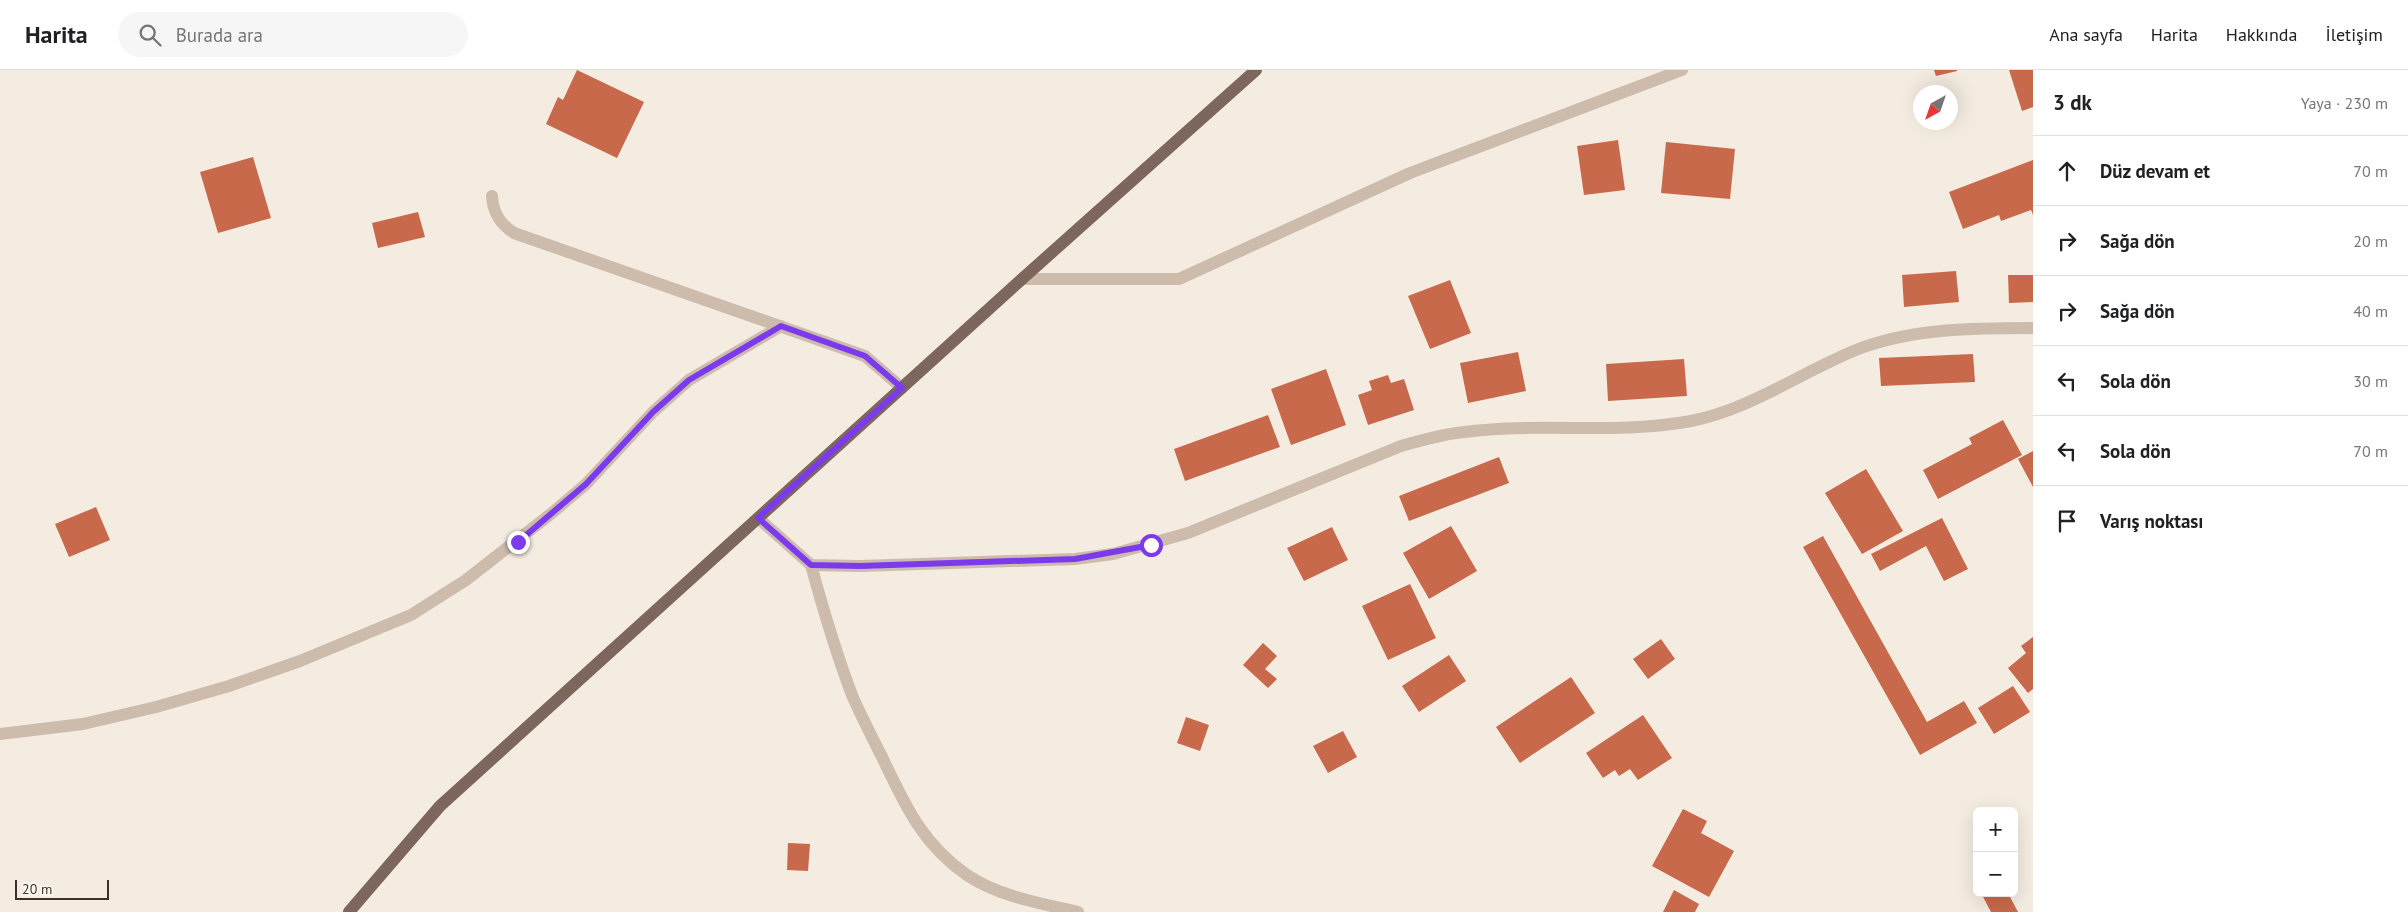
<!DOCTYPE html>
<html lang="tr">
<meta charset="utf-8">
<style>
:root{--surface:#fff;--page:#f6f6f6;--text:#202124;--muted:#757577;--line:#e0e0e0}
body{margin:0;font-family:"PT Sans",sans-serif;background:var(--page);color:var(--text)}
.controls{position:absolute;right:15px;bottom:15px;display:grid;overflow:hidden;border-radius:8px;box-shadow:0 5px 20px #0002}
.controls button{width:45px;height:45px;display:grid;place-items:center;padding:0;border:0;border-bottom:1px solid var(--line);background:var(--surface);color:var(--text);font:25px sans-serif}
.compass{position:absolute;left:1913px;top:15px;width:45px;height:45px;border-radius:50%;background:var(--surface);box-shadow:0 5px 20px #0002;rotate:220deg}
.scale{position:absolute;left:15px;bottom:12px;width:94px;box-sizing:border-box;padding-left:5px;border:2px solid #3b302b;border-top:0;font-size:14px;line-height:18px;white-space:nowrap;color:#3b302b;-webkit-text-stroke:4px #fbf5ee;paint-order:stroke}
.stop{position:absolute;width:15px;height:15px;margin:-11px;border:4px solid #7c3aed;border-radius:50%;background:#fff}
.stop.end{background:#7c3aed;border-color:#fff;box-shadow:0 1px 5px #0008}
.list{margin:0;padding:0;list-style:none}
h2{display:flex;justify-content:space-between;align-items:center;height:65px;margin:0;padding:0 20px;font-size:21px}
h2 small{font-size:16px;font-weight:400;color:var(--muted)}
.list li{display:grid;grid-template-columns:32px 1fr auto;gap:15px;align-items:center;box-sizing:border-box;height:70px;padding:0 20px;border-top:1px solid var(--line)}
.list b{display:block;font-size:19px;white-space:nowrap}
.list em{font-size:16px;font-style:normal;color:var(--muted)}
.icon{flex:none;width:28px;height:28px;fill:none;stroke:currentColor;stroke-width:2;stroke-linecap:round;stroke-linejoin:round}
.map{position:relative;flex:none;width:2033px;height:842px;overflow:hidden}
header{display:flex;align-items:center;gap:30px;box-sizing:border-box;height:70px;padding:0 25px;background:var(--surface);border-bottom:1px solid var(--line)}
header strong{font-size:24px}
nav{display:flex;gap:28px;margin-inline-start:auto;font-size:18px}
.search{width:350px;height:45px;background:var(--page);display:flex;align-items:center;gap:12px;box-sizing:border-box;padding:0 18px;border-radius:28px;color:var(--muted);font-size:19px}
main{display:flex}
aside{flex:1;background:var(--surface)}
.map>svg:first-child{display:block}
.building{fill:#c8694b}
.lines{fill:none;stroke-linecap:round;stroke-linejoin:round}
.minor{stroke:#cdbbac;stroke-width:12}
.major{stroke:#7d675c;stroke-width:12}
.route{stroke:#7c3aed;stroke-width:6}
</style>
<header>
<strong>Harita</strong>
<div class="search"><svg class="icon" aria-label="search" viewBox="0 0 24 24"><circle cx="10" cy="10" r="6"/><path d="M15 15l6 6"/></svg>Burada ara</div>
<nav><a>Ana sayfa</a><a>Harita</a><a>Hakkında</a><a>İletişim</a></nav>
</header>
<main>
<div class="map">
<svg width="2033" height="842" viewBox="0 0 2033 842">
<rect width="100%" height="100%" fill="#f4ebe1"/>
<!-- building -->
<g class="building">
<path d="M577 0 644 32 617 88 546 54 558 27 563 30Z"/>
<path d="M1934 0H1957V1L1936 6Z"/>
<path d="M2009 0H2033V37L2022 41Z"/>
<path d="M1618 70 1625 120 1584 125 1577 76Z"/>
<path d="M1666 72 1735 79 1730 129 1661 123Z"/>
<path d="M253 87 271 148 218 163 200 102Z"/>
<path d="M2033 90V145L2031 140 2001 151 1999 145 1963 159 1949 122Z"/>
<path d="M418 142 425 167 378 178 372 153Z"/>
<path d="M1956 201 1959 232 1904 237 1902 205Z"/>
<path d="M2008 205H2033V232L2009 233Z"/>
<path d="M1450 210 1471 263 1430 279 1408 226Z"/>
<path d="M1518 282 1526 321 1468 333 1460 293Z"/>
<path d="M1973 284 1975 312 1881 316 1879 288Z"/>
<path d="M1684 289 1687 326 1608 331 1606 294Z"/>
<path d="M1326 299 1346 355 1291 375 1271 319Z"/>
<path d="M1388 305 1391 313 1404 309 1414 340 1368 355 1358 325 1372 320 1369 311Z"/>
<path d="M1268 345 1280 377 1185 411 1174 379Z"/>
<path d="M2003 350 2022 385 1938 429 1923 400 1972 374 1969 368Z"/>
<path d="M2033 381V417L2018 389Z"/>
<path d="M1499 387 1509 413 1409 451 1399 426Z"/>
<path d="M1866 399 1903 461 1862 484 1825 423Z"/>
<path d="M96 437 110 470 69 487 55 454Z"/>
<path d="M1942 448 1968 499 1944 511 1926 476 1880 501 1871 484Z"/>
<path d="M1451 456 1477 501 1429 529 1403 483Z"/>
<path d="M1332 457 1348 490 1304 511 1287 478Z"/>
<path d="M1823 466 1927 652 1964 631 1977 653 1920 685 1803 477Z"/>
<path d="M1410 514 1436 568 1388 590 1362 536Z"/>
<path d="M2033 567V619L2028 623 2008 598 2026 583 2021 576Z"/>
<path d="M1661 569 1675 589 1648 609 1633 589Z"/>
<path d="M1263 573 1277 586 1265 599 1277 609 1268 618 1243 595Z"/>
<path d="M1449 585 1466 611 1419 642 1402 616Z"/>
<path d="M1571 607 1595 643 1520 693 1496 657Z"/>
<path d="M2013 616 2030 642 1994 664 1978 638Z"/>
<path d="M1643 645 1672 688 1638 710 1630 699 1619 706 1615 700 1603 708 1586 683Z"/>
<path d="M1186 647 1209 655 1200 681 1177 673Z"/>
<path d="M1343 661 1357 687 1328 703 1313 676Z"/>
<path d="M1683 739 1707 751 1701 763 1734 781 1709 827 1652 796Z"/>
<path d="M788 773 810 774 808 801 787 800Z"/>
<path d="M1674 820 1699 834 1695 842H1663Z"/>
<path d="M1981 823H2008L2018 842H1991Z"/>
</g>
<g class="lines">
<!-- minor -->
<g class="minor">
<path d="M492 126C493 143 500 154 514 163L865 286 902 318"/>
<path d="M1022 209H1179L1410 103 1682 0"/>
<path d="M758 448 811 495 860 496 1075 489 1113 484 1188 463 1401 376C1422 370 1443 364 1464 362 1539 352 1616 365 1691 351 1752 339 1804 300 1861 278 1916 258 1975 258 2033 258"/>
<path d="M811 495C823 539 836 583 852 625 861 646 872 667 882 687 905 735 922 774 967 805 1000 827 1040 833 1078 842"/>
<path d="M0 664 83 654 156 637 229 616 300 591 411 545 466 510 552 443 586 414 653 342 689 310 781 256"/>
</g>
<!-- major -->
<path class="major" d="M349 842 440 736 1022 209 1256 0"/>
</g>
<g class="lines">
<!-- route -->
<path class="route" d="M518 472 586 414 653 342 689 310 781 256 865 286 902 318 758 448 811 495 860 496 1075 489 1151 475"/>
</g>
</svg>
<div class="controls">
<button>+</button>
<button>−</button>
</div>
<svg class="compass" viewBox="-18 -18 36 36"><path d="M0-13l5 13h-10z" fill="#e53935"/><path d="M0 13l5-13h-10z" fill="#757577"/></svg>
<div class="scale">20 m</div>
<div class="stop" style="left:1151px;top:475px"></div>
<div class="stop end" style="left:518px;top:472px"></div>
</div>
<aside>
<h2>3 dk<small>Yaya · 230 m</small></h2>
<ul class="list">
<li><svg class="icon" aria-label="ahead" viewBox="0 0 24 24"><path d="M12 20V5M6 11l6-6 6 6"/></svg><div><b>Düz devam et</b></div><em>70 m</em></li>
<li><svg class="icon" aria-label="right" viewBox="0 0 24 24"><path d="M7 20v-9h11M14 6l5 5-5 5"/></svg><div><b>Sağa dön</b></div><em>20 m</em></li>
<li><svg class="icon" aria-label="right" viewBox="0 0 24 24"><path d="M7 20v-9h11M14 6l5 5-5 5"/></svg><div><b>Sağa dön</b></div><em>40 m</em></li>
<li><svg class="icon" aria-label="left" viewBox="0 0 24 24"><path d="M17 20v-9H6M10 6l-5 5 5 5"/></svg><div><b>Sola dön</b></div><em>30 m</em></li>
<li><svg class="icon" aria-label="left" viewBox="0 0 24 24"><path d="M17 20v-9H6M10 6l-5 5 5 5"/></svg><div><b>Sola dön</b></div><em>70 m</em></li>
<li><svg class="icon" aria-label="arrive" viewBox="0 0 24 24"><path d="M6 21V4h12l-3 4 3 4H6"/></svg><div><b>Varış noktası</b></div></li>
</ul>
</aside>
</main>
